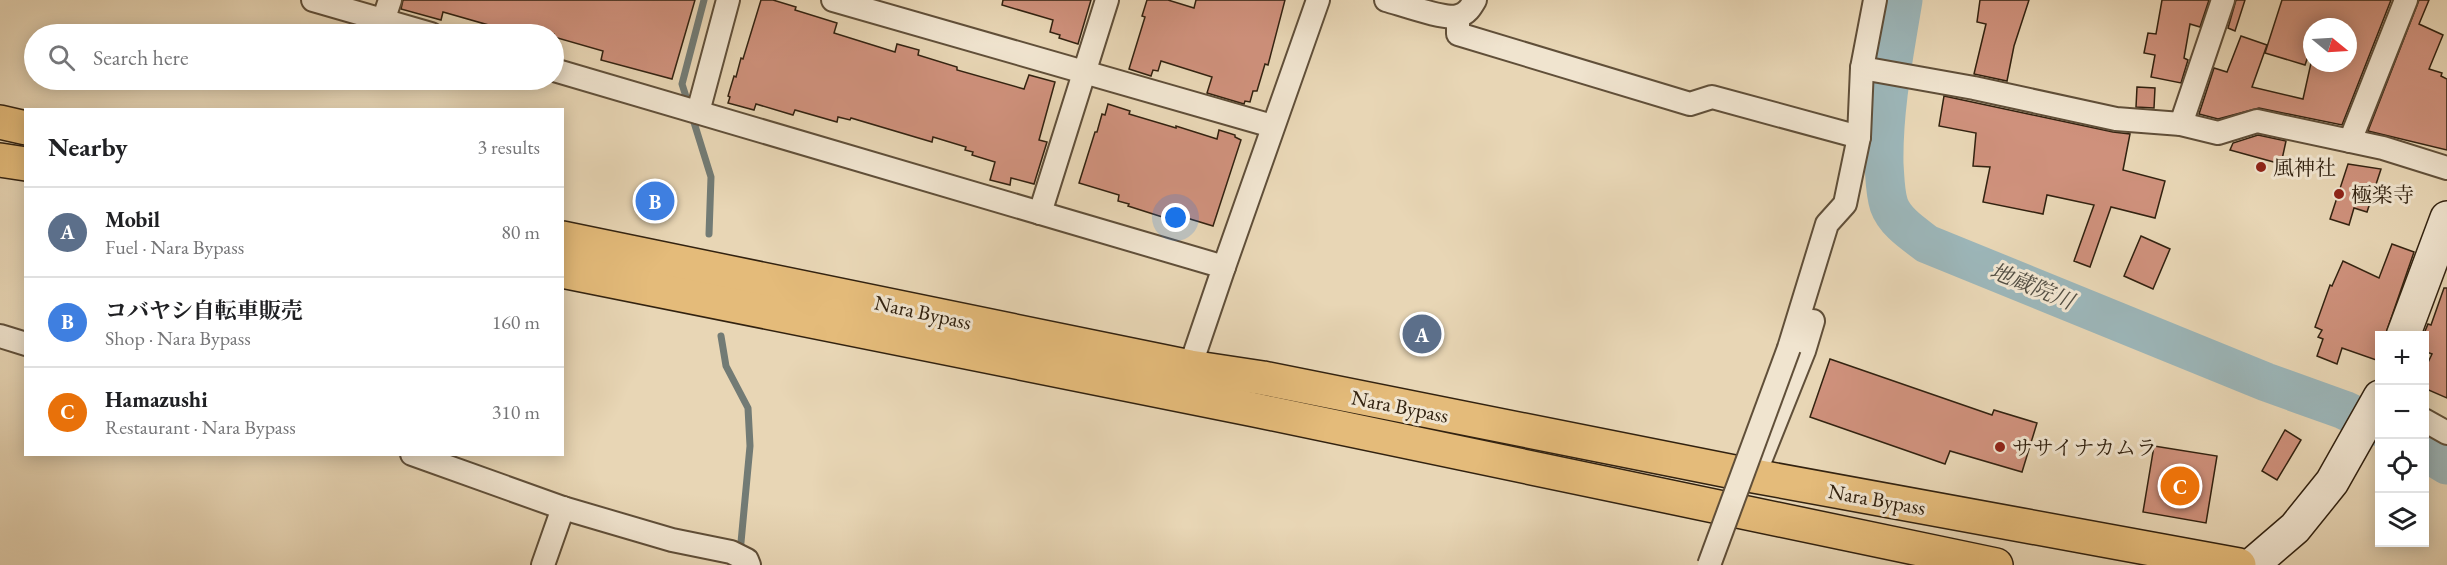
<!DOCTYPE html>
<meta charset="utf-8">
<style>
:root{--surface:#fff;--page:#f6f6f6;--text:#202124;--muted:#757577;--line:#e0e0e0;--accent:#111827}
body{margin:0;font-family:"EB Garamond","Noto Serif JP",serif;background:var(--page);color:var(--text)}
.controls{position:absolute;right:18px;bottom:18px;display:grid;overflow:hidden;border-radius:0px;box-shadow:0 3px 15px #0003}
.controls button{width:54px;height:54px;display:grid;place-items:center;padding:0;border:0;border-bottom:2px solid var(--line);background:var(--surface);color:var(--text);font:30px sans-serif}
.compass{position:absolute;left:2303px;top:18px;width:54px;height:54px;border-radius:50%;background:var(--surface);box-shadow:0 3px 15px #0003;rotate:108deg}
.you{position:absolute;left:1176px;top:218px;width:21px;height:21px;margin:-15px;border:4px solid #fff;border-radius:50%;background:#1a73e8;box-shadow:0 0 0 9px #1a73e833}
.badge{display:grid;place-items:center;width:39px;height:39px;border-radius:50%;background:var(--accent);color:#fff;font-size:20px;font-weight:700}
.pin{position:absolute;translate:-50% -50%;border:3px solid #fff;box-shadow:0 2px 6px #0006}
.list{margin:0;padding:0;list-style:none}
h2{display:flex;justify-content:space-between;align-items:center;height:78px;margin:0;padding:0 24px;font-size:26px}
h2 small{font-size:20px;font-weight:400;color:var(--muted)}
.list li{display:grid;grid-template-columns:39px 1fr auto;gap:18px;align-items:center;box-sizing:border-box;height:90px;padding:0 24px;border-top:2px solid var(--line)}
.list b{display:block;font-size:22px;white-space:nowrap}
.list p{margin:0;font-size:20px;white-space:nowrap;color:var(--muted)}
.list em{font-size:20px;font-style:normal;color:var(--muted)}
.icon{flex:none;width:33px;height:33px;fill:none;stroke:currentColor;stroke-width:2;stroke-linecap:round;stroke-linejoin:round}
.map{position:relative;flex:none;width:2447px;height:565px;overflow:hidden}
.search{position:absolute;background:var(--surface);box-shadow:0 3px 15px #0003;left:24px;top:24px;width:540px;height:66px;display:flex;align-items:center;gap:15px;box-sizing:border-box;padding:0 21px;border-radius:33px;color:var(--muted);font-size:22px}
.panel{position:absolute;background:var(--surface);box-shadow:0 3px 15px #0003;left:24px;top:108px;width:540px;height:348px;border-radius:0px}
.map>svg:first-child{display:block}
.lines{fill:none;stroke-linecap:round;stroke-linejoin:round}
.stream{stroke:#727b75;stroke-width:7}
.river{stroke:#9cb6b9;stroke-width:39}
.building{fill:#cf917c;stroke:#322210;stroke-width:1.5}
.street-casing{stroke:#604f39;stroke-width:26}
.secondary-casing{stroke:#322210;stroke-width:36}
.highway-casing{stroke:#322210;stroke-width:36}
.street{stroke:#f0e4cf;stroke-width:22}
.secondary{stroke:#f0e4cf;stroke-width:33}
.highway{stroke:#e4bb7a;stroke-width:33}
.street-bridge-casing{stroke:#604f39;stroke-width:26;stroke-linecap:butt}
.street-bridge{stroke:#f0e4cf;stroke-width:22}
.poi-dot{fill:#8f2418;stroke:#f0e4cf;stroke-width:2}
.labels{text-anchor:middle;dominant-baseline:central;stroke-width:6;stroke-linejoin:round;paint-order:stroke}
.poi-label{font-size:21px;fill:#322210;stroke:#f0e4cf;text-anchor:start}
.street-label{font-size:21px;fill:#322210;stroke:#f0e4cf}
.water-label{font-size:22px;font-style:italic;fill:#524e43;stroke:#f0e4cf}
</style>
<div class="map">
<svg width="2447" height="565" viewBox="0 0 2447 565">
<rect width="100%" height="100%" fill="#e8d6b5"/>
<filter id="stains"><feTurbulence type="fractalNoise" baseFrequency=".00333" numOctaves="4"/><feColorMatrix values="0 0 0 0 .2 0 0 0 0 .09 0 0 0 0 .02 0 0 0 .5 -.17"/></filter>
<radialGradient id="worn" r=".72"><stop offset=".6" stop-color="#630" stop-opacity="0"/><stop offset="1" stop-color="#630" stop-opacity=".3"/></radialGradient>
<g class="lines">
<!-- stream -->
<g class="stream">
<path d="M689 106 682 84 704 0"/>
<path d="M692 116 711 177 709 234"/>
<path d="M721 336 726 366 748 408 750 446 740 553"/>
</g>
<!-- river -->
<g class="river">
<path d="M1903 0C1894 55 1883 109 1884 164 1885 178 1885 193 1889 205 1895 222 1914 234 1927 244L2266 382 2344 410 2380 427"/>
<path d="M2424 451 2447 465"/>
</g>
</g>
<!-- building -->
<g class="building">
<path d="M403 0H695L672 79 601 60 603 51 554 37V34H520L443 12 441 20 401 9Z"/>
<path d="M761 0H773L796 7 795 10 837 23 834 33 895 52 897 44 919 50 918 55 957 67V70L1024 89 1029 75 1055 82 1039 140 1047 142 1034 184 1011 178 1010 185 990 180 995 162 972 155 973 152 965 150 966 147 933 137 932 142 851 118 850 120 838 117 837 122 795 110 793 115 756 104 754 110 728 103 730 97 728 96 734 76 736 77 741 58 743 59Z"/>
<path d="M1003 0H1091L1078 44 1059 38 1060 35 1050 32 1053 20 1002 5Z"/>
<path d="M1147 0H1168L1194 8 1196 0H1285L1268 65 1265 64 1257 91H1253L1250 102 1245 101 1244 104 1207 93 1212 77 1161 61 1158 71 1153 70 1151 76 1129 69 1145 17 1142 16Z"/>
<path d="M1980 0H2029L2014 46 2007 81 1974 74 1986 24 1977 22Z"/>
<path d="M2162 0H2209L2200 27 2190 24 2184 58 2188 60 2181 83 2151 77 2155 55 2144 53 2148 33 2156 34Z"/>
<path d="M2236 0H2245L2235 31 2228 28Z"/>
<path d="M2282 0H2391L2342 125 2259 108 2218 119 2199 114 2214 68 2227 72 2241 36 2267 45 2252 87 2303 99 2311 63H2348V27H2312V45L2305 65 2265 53Z"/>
<path d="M2419 0H2429L2419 24 2443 35 2429 69 2442 73 2441 76 2447 79V150L2368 131Z"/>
<path d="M2137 87 2155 88 2154 108 2136 107Z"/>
<path d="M1944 96 2113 132 2130 134 2123 170 2165 181 2155 218 2111 207 2090 267 2074 261 2094 205 2047 195 2043 214 1983 202 1990 167 1973 166 1976 133 1939 126Z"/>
<path d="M1108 104 1130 111 1129 114 1176 128V126L1217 139 1219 130 1235 135V137L1241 140 1213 226 1177 215 1175 221 1128 206 1129 204 1118 201 1119 195 1079 183 1095 132H1097L1102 114 1105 115Z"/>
<path d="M2258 135 2286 141 2281 164 2230 150 2233 143Z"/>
<path d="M2348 164 2381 169 2367 212 2354 208 2349 225 2330 219Z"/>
<path d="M2141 236 2170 249 2153 289 2124 276Z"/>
<path d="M2392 244 2414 252 2385 336H2379V361L2342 348 2337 364 2317 356 2323 339 2318 337 2322 330 2315 327 2330 285 2332 286 2343 261 2379 278Z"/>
<path d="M2444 288H2447V398L2424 388V371L2432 354 2424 351 2423 336 2428 324 2431 325Z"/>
<path d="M1830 359 1992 415 1994 410 2037 423 2022 472 1950 451 1945 464 1810 417Z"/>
<path d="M2285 430 2301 440 2277 480 2262 471Z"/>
<path d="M2154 446 2217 456 2206 523 2143 512Z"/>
</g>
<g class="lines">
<!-- street casing -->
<g class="street-casing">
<g id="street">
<path d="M313 0 431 34"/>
<path d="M833 0 1272 126"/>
<path d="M1386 0C1401 4 1445 20 1458 16 1467 14 1471 7 1475 0"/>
<path d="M1458 17V34L1690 104 1712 97 1859 137"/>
<path d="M383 21 390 0"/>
<path d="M1862 68 1974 88 2116 119 2181 124 2218 133 2257 121 2383 148 2447 168"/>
<path d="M554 70 1224 267 1190 367"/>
<path d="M698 112 728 0"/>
<path d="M2181 124 2223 0"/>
<path d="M2350 141 2406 0"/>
<path d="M1040 213 1107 0"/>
<path d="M1224 267 1318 0"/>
<path d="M0 336 26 344"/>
<path d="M1789 348 1827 224 1845 204 1859 137 1862 68 1875 0"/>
<path d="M2424 420 2447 433"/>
<path d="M412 454 563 508 672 540 731 552 747 560 749 565"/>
<path d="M1754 476 1804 351 1813 321"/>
<path d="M543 565 563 508"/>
</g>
</g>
<!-- secondary casing -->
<g class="secondary-casing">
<g id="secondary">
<path d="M2403 336 2447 218"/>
<path d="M2252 565 2295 528 2332 482 2380 397"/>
</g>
</g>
<!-- highway casing -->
<g class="highway-casing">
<g id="highway">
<path d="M0 122 26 128"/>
<path d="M0 160 26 164"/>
<path d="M562 238 1190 367 1263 378 1754 476 2239 565"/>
<path d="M562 271 1255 410 1996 565"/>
</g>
</g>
<!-- street -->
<use href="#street" class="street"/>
<!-- secondary -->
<use href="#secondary" class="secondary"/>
<!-- highway -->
<use href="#highway" class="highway"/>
<!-- street-bridge casing -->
<g class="street-bridge-casing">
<path id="street-bridge" d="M1709 565 1789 348"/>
</g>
<!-- street-bridge -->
<use href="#street-bridge" class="street-bridge"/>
</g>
<!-- markers -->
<g class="poi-dot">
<circle cx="2261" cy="167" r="6"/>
<circle cx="2339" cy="194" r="6"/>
<circle cx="2000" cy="447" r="6"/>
</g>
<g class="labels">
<!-- poi labels -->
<g class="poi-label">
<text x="2273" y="167">風神社</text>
<text x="2351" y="194">極楽寺</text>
<text x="2012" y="447">ササイナカムラ</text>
</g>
<!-- street labels -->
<g class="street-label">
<text transform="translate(923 312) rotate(12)">Nara Bypass</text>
<text transform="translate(1400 406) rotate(11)">Nara Bypass</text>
<text transform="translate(1877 499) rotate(10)">Nara Bypass</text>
</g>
<!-- water labels -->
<g class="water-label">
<text transform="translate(2032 286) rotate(22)">地蔵院川</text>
</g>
</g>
<rect width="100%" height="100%" filter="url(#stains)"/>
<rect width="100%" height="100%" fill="url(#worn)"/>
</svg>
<div class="controls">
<button>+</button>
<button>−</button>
<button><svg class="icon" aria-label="locate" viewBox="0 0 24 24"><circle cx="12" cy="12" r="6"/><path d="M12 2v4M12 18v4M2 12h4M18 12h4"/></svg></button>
<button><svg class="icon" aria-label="layers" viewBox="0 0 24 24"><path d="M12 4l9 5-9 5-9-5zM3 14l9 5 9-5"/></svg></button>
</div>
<svg class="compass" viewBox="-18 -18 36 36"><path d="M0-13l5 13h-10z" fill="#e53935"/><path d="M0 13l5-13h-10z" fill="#757577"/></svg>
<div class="you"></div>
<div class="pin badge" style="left:1422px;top:334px;background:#5c6f8a">A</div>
<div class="pin badge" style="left:655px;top:201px;background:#3f7fe0">B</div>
<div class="pin badge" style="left:2180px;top:486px;background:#e8710a">C</div>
<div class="search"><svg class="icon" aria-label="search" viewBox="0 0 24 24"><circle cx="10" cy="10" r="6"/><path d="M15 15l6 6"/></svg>Search here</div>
<section class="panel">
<h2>Nearby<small>3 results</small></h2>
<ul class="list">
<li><span class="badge" style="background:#5c6f8a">A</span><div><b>Mobil</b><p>Fuel · Nara Bypass</p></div><em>80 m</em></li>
<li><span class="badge" style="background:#3f7fe0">B</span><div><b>コバヤシ自転車販売</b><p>Shop · Nara Bypass</p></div><em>160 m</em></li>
<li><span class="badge" style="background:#e8710a">C</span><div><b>Hamazushi</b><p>Restaurant · Nara Bypass</p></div><em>310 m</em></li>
</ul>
</section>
</div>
